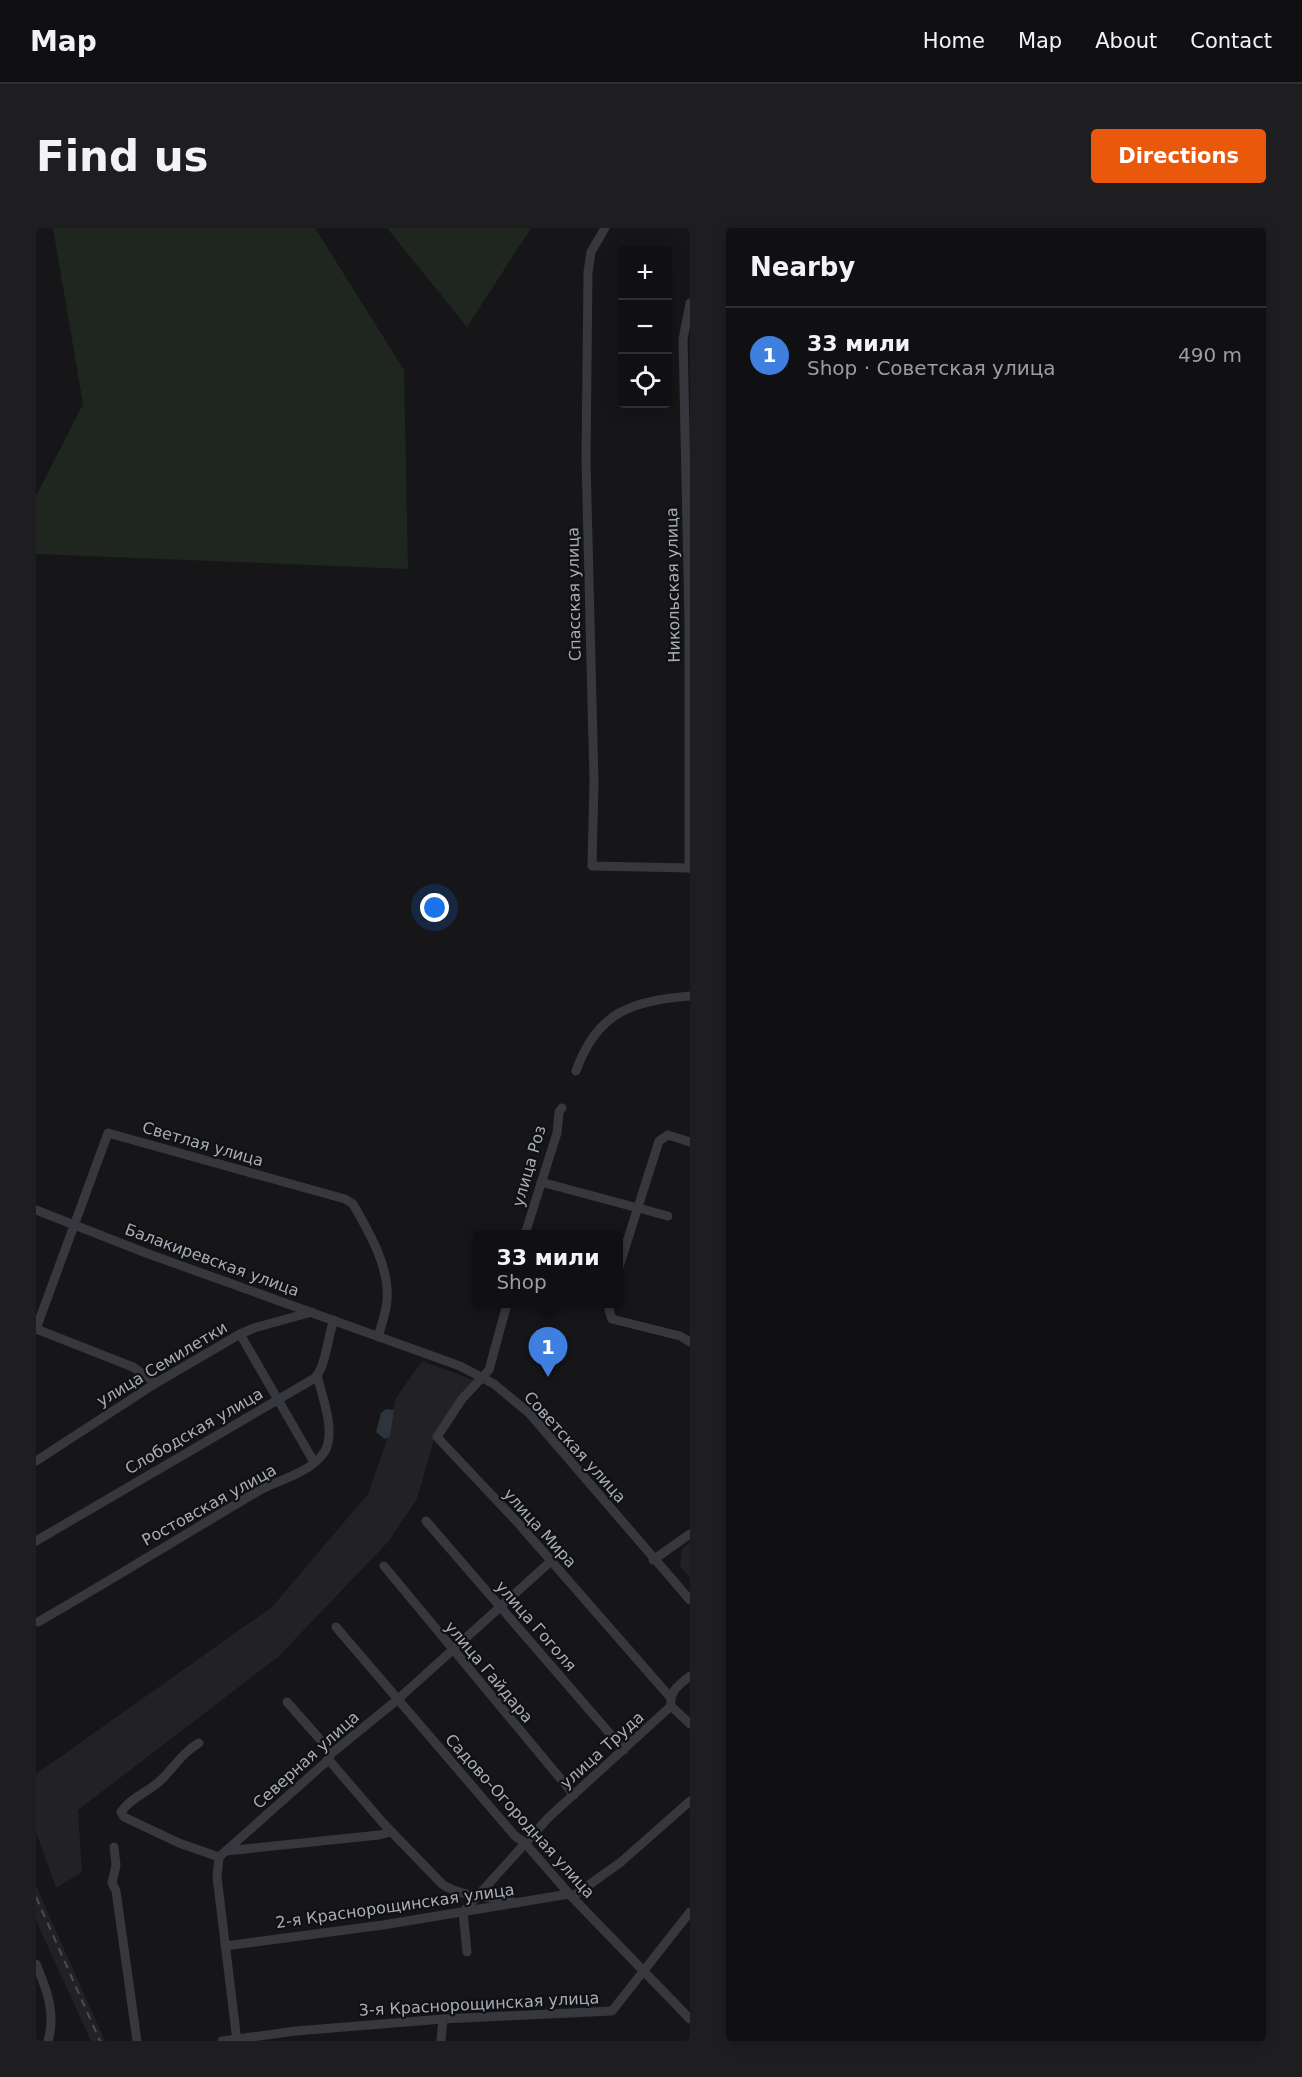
<!DOCTYPE html>
<meta charset="utf-8">
<style>
:root{--surface:#101012;--page:#1e1e20;--text:#f1f3f6;--muted:#9c9d9f;--line:#303032;--accent:#ea580c}
body{margin:0;font-family:"DejaVu Sans",sans-serif;background:var(--page);color:var(--text)}
.controls{position:absolute;right:18px;top:18px;display:grid;overflow:hidden;border-radius:6px;box-shadow:0 3px 15px #0003}
.controls button{width:54px;height:54px;display:grid;place-items:center;padding:0;border:0;border-bottom:2px solid var(--line);background:var(--surface);color:var(--text);font:30px sans-serif}
.you{position:absolute;left:399px;top:680px;width:21px;height:21px;margin:-15px;border:4px solid #fff;border-radius:50%;background:#1a73e8;box-shadow:0 0 0 9px #1a73e833}
.badge{display:grid;place-items:center;width:39px;height:39px;border-radius:50%;background:var(--accent);color:#fff;font-size:20px;font-weight:700}
.pin{position:absolute;translate:-50% -50px;filter:drop-shadow(0 2px 3px #0008)}
.pin::after{content:'';position:absolute;top:32px;width:21px;height:18px;background:inherit;clip-path:polygon(0 0,100% 0,50% 100%)}
.popup{position:absolute;left:437px;top:1002px;width:150px;height:78px;box-sizing:border-box;display:grid;place-content:center;border-radius:6px;background:var(--surface);filter:drop-shadow(0 2px 4px #0005);font-size:20px;white-space:nowrap;color:var(--muted)}
.popup b{font-size:22px;color:var(--text)}
.popup::after{content:'';position:absolute;left:50%;top:100%;margin-left:-12px;border:12px solid transparent;border-top-color:var(--surface)}
.list{margin:0;padding:0;list-style:none}
h2{display:flex;justify-content:space-between;align-items:center;height:78px;margin:0;padding:0 24px;font-size:26px}
h2 small{font-size:20px;font-weight:400;color:var(--muted)}
.list li{display:grid;grid-template-columns:39px 1fr auto;gap:18px;align-items:center;box-sizing:border-box;height:96px;padding:0 24px;border-top:2px solid var(--line)}
.list b{display:block;font-size:22px;white-space:nowrap}
.list p{margin:0;font-size:20px;white-space:nowrap;color:var(--muted)}
.list em{font-size:20px;font-style:normal;color:var(--muted)}
.icon{flex:none;width:33px;height:33px;fill:none;stroke:currentColor;stroke-width:2;stroke-linecap:round;stroke-linejoin:round}
.map{position:relative;flex:none;width:654px;height:1813px;overflow:hidden;border-radius:6px}
header{display:flex;align-items:center;gap:36px;box-sizing:border-box;height:84px;padding:0 30px;background:var(--surface);border-bottom:2px solid var(--line)}
header strong{font-size:28px}
nav{display:flex;gap:33px;margin-inline-start:auto;font-size:21px}
.intro{display:flex;align-items:center;justify-content:space-between;box-sizing:border-box;height:144px;padding:0 36px}
h1{margin:0;font-size:42px}
.button{padding:15px 27px;border-radius:6px;background:var(--accent);color:#fff;font-size:21px;font-weight:700}
main{display:flex;gap:36px;padding:0 36px}
aside{flex:1;background:var(--surface);border-radius:6px;box-shadow:0 3px 15px #0003}
.map>svg:first-child{display:block}
.built{fill:#222225}
.green{fill:#1e261f}
.water{fill:#2c353c}
.lines{fill:none;stroke-linecap:round;stroke-linejoin:round}
.minor{stroke:#37383d;stroke-width:9}
.rail{stroke:#4a4c52;stroke-width:2;stroke-dasharray:8 6;stroke-linecap:butt}
.labels{text-anchor:middle;dominant-baseline:central;stroke-width:4.5;stroke-linejoin:round;paint-order:stroke}
.street-label{font-size:16px;fill:#a8adb8;stroke:#111113}
</style>
<header>
<strong>Map</strong>
<nav><a>Home</a><a>Map</a><a>About</a><a>Contact</a></nav>
</header>
<div class="intro"><h1>Find us</h1><a class="button">Directions</a></div>
<main>
<div class="map">
<svg width="654" height="1813" viewBox="0 0 654 1813">
<rect width="100%" height="100%" fill="#161618"/>
<!-- built -->
<g class="built">
<path d="M386 1133 438 1152 400 1205 381 1271 352 1314 242 1429 42 1582 46 1644 20 1660 0 1604V1546L236 1379 332 1266 349 1218 360 1170Z"/>
<path d="M654 1314V1349L644 1338 646 1321Z"/>
<path d="M0 1658 20 1703 69 1813H55L8 1710 0 1692Z"/>
</g>
<!-- green -->
<g class="green">
<path d="M17 0H279L368 142 372 341 0 326V268L47 176Z"/>
<path d="M351 0H495L431 99Z"/>
</g>
<!-- water -->
<path class="water" d="M350 1181 358 1182 354 1208 349 1211 340 1204 345 1185Z"/>
<g class="lines">
<!-- minor -->
<g class="minor">
<path d="M569 0 555 24 552 44 550 231 558 554 556 638 654 640"/>
<path d="M653 640V391L647 111 654 75"/>
<path d="M540 843C561 784 595 773 654 768"/>
<path d="M505 954 632 988"/>
<path d="M0 982 110 1025 424 1138 458 1156 493 1185 654 1372"/>
<path d="M489 1006 521 905 523 884 526 880"/>
<path d="M582 1042 623 913 632 907 654 914"/>
<path d="M471 1076 453 1142 426 1171 401 1209 482 1295 634 1469"/>
<path d="M574 1076 573 1082 576 1091 644 1108 654 1114"/>
<path d="M0 1101 72 905 309 971 317 976C333 1004 354 1039 351 1073 350 1085 345 1098 342 1109"/>
<path d="M0 1101 97 1139 120 1155"/>
<path d="M204 1106 278 1234"/>
<path d="M0 1233 120 1155 204 1106 218 1100 276 1084"/>
<path d="M390 1293 588 1522"/>
<path d="M0 1313 279 1150C291 1135 291 1110 298 1092"/>
<path d="M617 1332 654 1306"/>
<path d="M348 1338 538 1567"/>
<path d="M2 1394C76 1352 146 1308 219 1265 240 1252 275 1246 289 1223 300 1203 286 1168 281 1147"/>
<path d="M300 1399 479 1608 488 1614 536 1669 654 1791"/>
<path d="M251 1474 296 1525"/>
<path d="M635 1478 654 1496"/>
<path d="M163 1515C147 1524 139 1538 126 1551 113 1564 95 1569 85 1584L88 1589 143 1615 183 1629"/>
<path d="M292 1531 347 1595 406 1656C426 1670 458 1668 481 1675"/>
<path d="M78 1619 80 1637 76 1655 80 1663 101 1813"/>
<path d="M190 1623 343 1607 355 1604"/>
<path d="M536 1669 585 1634 654 1573"/>
<path d="M189 1718 347 1697 533 1666"/>
<path d="M431 1724 427 1684 513 1589 635 1478C633 1463 643 1457 654 1448"/>
<path d="M0 1736C11 1762 20 1785 12 1813"/>
<path d="M186 1813 260 1803 407 1791 576 1783 654 1684"/>
<path d="M201 1813 181 1649 183 1629 290 1534 296 1525 361 1472 514 1334"/>
<path d="M405 1813 407 1791"/>
</g>
<!-- rail -->
<path class="rail" d="M0 1669 64 1813"/>
</g>
<g class="labels">
<!-- street labels -->
<g class="street-label">
<text transform="translate(637 357) rotate(-91)">Никольская улица</text>
<text transform="translate(538 366) rotate(-91)">Спасская улица</text>
<text transform="translate(167 916) rotate(16)">Светлая улица</text>
<text transform="translate(493 938) rotate(-74)">улица Роз</text>
<text transform="translate(176 1032) rotate(20)">Балакиревская улица</text>
<text transform="translate(126 1136) rotate(-31)">улица Семилетки</text>
<text transform="translate(158 1203) rotate(-30)">Слободская улица</text>
<text transform="translate(539 1219) rotate(48)">Советская улица</text>
<text transform="translate(173 1277) rotate(-29)">Ростовская улица</text>
<text transform="translate(504 1300) rotate(48)">улица Мира</text>
<text transform="translate(500 1398) rotate(49)">улица Гоголя</text>
<text transform="translate(453 1444) rotate(50)">улица Гайдара</text>
<text transform="translate(566 1522) rotate(-42)">улица Труда</text>
<text transform="translate(270 1532) rotate(-42)">Северная улица</text>
<text transform="translate(484 1588) rotate(48)">Садово-Огородная улица</text>
<text transform="translate(359 1678) rotate(-8)">2-я Краснорощинская улица</text>
<text transform="translate(443 1776) rotate(-3)">3-я Краснорощинская улица</text>
</g>
</g>
</svg>
<div class="controls">
<button>+</button>
<button>−</button>
<button><svg class="icon" aria-label="locate" viewBox="0 0 24 24"><circle cx="12" cy="12" r="6"/><path d="M12 2v4M12 18v4M2 12h4M18 12h4"/></svg></button>
</div>
<div class="you"></div>
<div class="pin badge" style="left:512px;top:1149px;background:#3f7fe0">1</div>
<div class="popup"><b>33 мили</b>Shop</div>
</div>
<aside>
<h2>Nearby<small></small></h2>
<ul class="list">
<li><span class="badge" style="background:#3f7fe0">1</span><div><b>33 мили</b><p>Shop · Советская улица</p></div><em>490 m</em></li>
</ul>
</aside>
</main>
